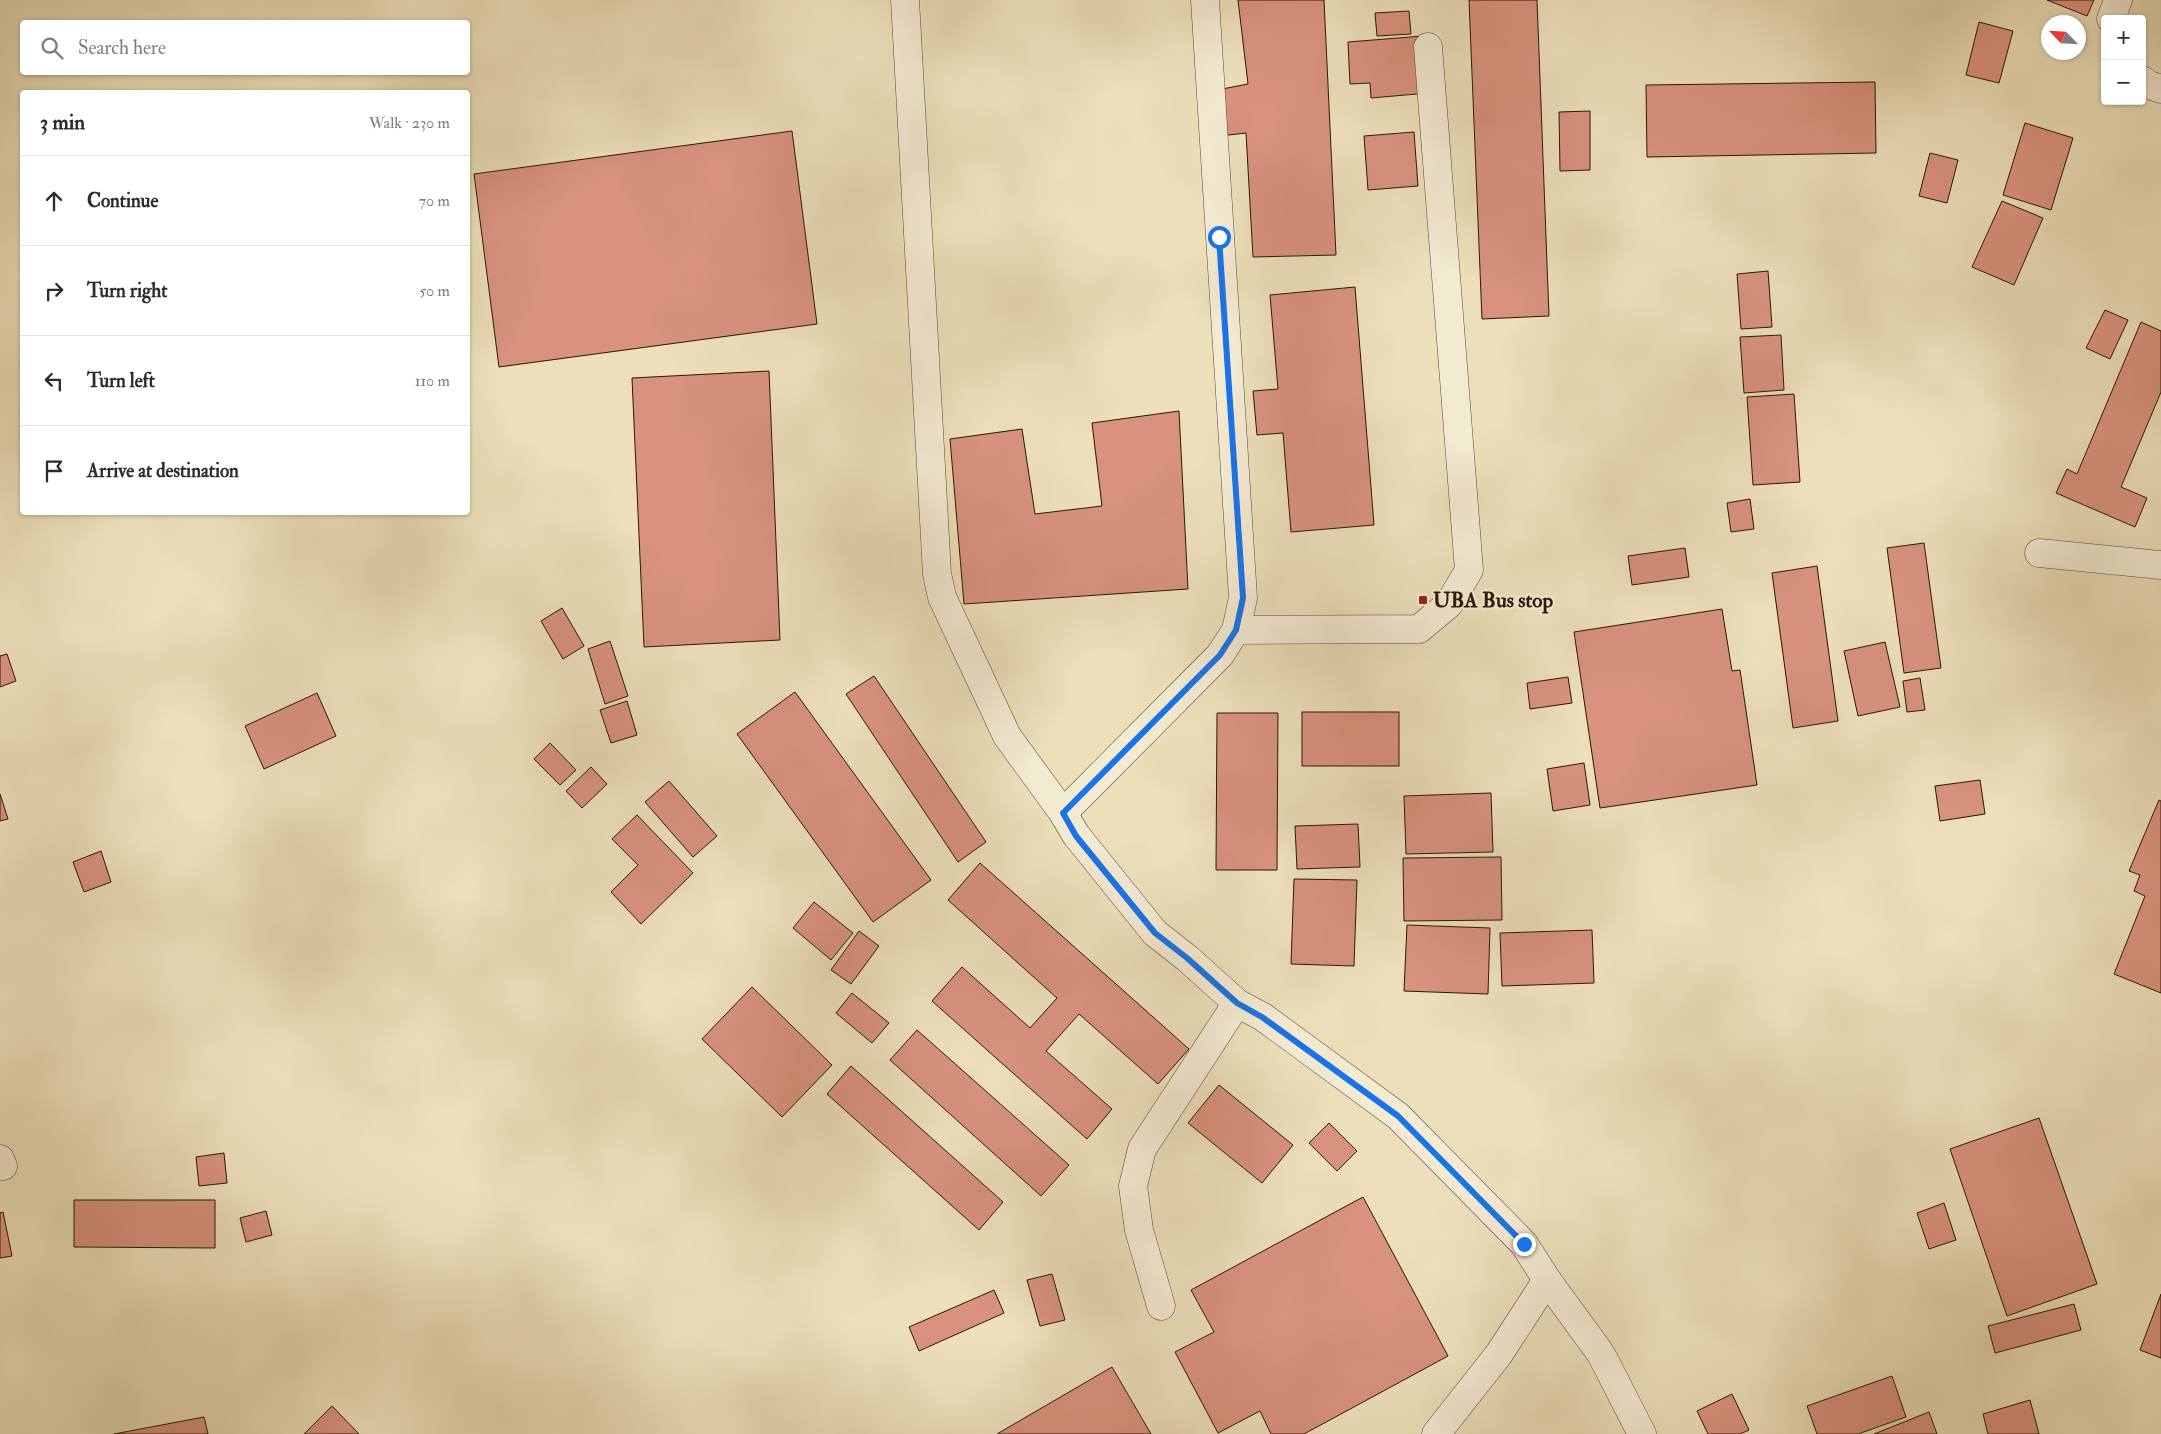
<!DOCTYPE html>
<meta charset="utf-8">
<style>
:root{--surface:#fff;--page:#f7f7f7;--text:#2b2b33;--muted:#7c7c81;--line:#e1e1e2}
body{margin:0;font-family:"IM FELL Double Pica",serif;background:var(--page);color:var(--text)}
.controls{position:absolute;right:15px;top:15px;display:grid;overflow:hidden;border-radius:5px;box-shadow:0 1px 4px #0004}
.controls button{width:45px;height:45px;display:grid;place-items:center;padding:0;border:0;border-bottom:1px solid var(--line);background:var(--surface);color:var(--text);font:25px sans-serif}
.compass{position:absolute;left:2041px;top:15px;width:45px;height:45px;border-radius:50%;background:var(--surface);box-shadow:0 1px 4px #0004;rotate:295deg}
.stop{position:absolute;width:15px;height:15px;margin:-11px;border:4px solid #1a73e8;border-radius:50%;background:#fff}
.stop.end{background:#1a73e8;border-color:#fff;box-shadow:0 1px 5px #0008}
.list{margin:0;padding:0;list-style:none}
h2{display:flex;justify-content:space-between;align-items:center;height:65px;margin:0;padding:0 20px;font-size:21px}
h2 small{font-size:16px;font-weight:400;color:var(--muted)}
.list li{display:grid;grid-template-columns:32px 1fr auto;gap:15px;align-items:center;box-sizing:border-box;height:90px;padding:0 20px;border-top:1px solid var(--line)}
.list b{display:block;font-size:19px;white-space:nowrap}
.list em{font-size:16px;font-style:normal;color:var(--muted)}
.icon{flex:none;width:28px;height:28px;fill:none;stroke:currentColor;stroke-width:2;stroke-linecap:round;stroke-linejoin:round}
.map{position:relative;flex:none;width:2161px;height:1434px;overflow:hidden}
.search{position:absolute;background:var(--surface);box-shadow:0 1px 4px #0004;left:20px;top:20px;width:450px;height:55px;display:flex;align-items:center;gap:12px;box-sizing:border-box;padding:0 18px;border-radius:5px;color:var(--muted);font-size:19px}
.panel{position:absolute;background:var(--surface);box-shadow:0 1px 4px #0004;left:20px;top:90px;width:450px;height:425px;border-radius:5px}
.map>svg:first-child{display:block}
.building{fill:#d8927e;stroke:#2a1706}
.lines{fill:none;stroke-linecap:round;stroke-linejoin:round}
.minor-casing{stroke:#5a4933;stroke-width:29}
.minor{stroke:#f3ead2;stroke-width:28}
.route{stroke:#1a73e8;stroke-width:6}
.poi-dot{fill:#8f2418;stroke:#f3ead2;stroke-width:2}
.labels{text-anchor:middle;dominant-baseline:central;stroke-width:4.5;stroke-linejoin:round;paint-order:stroke}
.poi-label{font-size:21px;font-weight:bold;fill:#2a1706;stroke:#f3ead2;text-anchor:start}
</style>
<div class="map">
<svg width="2161" height="1434" viewBox="0 0 2161 1434">
<rect width="100%" height="100%" fill="#ecdfba"/>
<filter id="stains"><feTurbulence type="fractalNoise" baseFrequency=".004" numOctaves="4"/><feColorMatrix values="0 0 0 0 .2 0 0 0 0 .09 0 0 0 0 .02 0 0 0 .5 -.17"/></filter>
<radialGradient id="worn" r=".72"><stop offset=".6" stop-color="#630" stop-opacity="0"/><stop offset="1" stop-color="#630" stop-opacity=".3"/></radialGradient>
<!-- building -->
<g class="building">
<path d="M1238 0H1324L1336 255 1253 257 1246 133 1220 136 1217 90 1248 84Z"/>
<path d="M1469 0H1537L1549 316 1482 319Z"/>
<path d="M2047 0H2094L2087 16Z"/>
<path d="M1409 11 1411 34 1377 36 1375 13Z"/>
<path d="M1979 22 2013 31 1999 83 1966 75Z"/>
<path d="M1423 36 1428 93 1371 98 1370 83 1350 84 1348 42Z"/>
<path d="M1875 82 1876 153 1647 157 1646 85Z"/>
<path d="M1590 111V170L1560 171 1559 112Z"/>
<path d="M2025 123 2073 138 2051 210 2003 195Z"/>
<path d="M792 131 817 324 499 367 474 174Z"/>
<path d="M1414 132 1418 186 1368 190 1364 136Z"/>
<path d="M1930 153 1958 160 1947 203 1919 196Z"/>
<path d="M2002 201 2043 218 2014 285 1972 267Z"/>
<path d="M1768 271 1772 327 1741 329 1737 274Z"/>
<path d="M1355 287 1374 525 1291 532 1283 433 1257 435 1253 391 1278 389 1270 295Z"/>
<path d="M2105 310 2128 320 2110 359 2086 348Z"/>
<path d="M2141 322 2161 331V392L2121 487 2147 498 2135 527 2056 493 2067 469 2077 474Z"/>
<path d="M1781 335 1784 390 1744 393 1740 337Z"/>
<path d="M769 371 780 640 644 647 632 378Z"/>
<path d="M1794 394 1800 482 1753 485 1747 397Z"/>
<path d="M1179 411 1188 589 964 604 950 439 1022 429 1035 514 1102 506 1092 423Z"/>
<path d="M1750 499 1754 529 1731 532 1727 503Z"/>
<path d="M1924 543 1941 668 1904 673 1887 548Z"/>
<path d="M1685 548 1689 577 1632 585 1628 556Z"/>
<path d="M1817 566 1838 721 1793 728 1772 573Z"/>
<path d="M562 608 584 646 563 659 541 621Z"/>
<path d="M1722 609 1732 671 1740 670 1757 785 1600 808 1574 632Z"/>
<path d="M610 641 628 696 605 704 588 649Z"/>
<path d="M1885 642 1900 707 1858 716 1844 651Z"/>
<path d="M7 654 16 681 0 687V656Z"/>
<path d="M874 676 986 842 958 862 846 694Z"/>
<path d="M1568 677 1572 703 1530 709 1527 683Z"/>
<path d="M1920 678 1925 710 1907 712 1903 681Z"/>
<path d="M795 692 931 880 873 922 737 734Z"/>
<path d="M317 693 336 736 264 769 245 726Z"/>
<path d="M627 701 637 735 611 743 600 710Z"/>
<rect x="1302" y="712" width="97" height="54"/>
<path d="M1217 713H1278L1277 870H1216Z"/>
<path d="M550 743 576 770 560 785 534 759Z"/>
<path d="M1584 763 1590 805 1553 811 1547 769Z"/>
<path d="M591 767 607 784 582 808 566 791Z"/>
<path d="M1980 780 1985 814 1940 821 1935 786Z"/>
<path d="M669 781 717 836 693 857 645 802Z"/>
<path d="M1491 793 1493 852 1406 854 1404 796Z"/>
<path d="M0 794 8 819 0 821Z"/>
<path d="M2159 800 2161 801V993L2114 974 2145 896 2134 891 2140 875 2129 871Z"/>
<path d="M637 815 693 873 641 924 611 892 638 865 612 839Z"/>
<path d="M1358 824 1360 867 1297 869 1295 826Z"/>
<path d="M101 851 111 882 84 892 73 862Z"/>
<path d="M1501 857 1502 920 1404 921 1403 858Z"/>
<path d="M980 863 1189 1049 1158 1084 1079 1014 1046 1051 1112 1109 1087 1139 932 1001 962 967 1030 1028 1057 998 948 900Z"/>
<path d="M1294 879 1357 880 1354 966 1291 964Z"/>
<path d="M814 902 853 933 831 960 793 928Z"/>
<path d="M1407 925 1490 928 1488 994 1404 991Z"/>
<path d="M1592 930 1594 983 1502 986 1500 933Z"/>
<path d="M859 931 879 946 851 984 831 970Z"/>
<path d="M752 987 832 1065 782 1117 702 1039Z"/>
<path d="M852 993 889 1023 872 1043 836 1013Z"/>
<path d="M917 1030 1069 1165 1041 1196 890 1060Z"/>
<path d="M851 1066 1003 1202 979 1230 827 1094Z"/>
<path d="M1219 1085 1293 1145 1262 1183 1188 1123Z"/>
<path d="M2039 1118 2097 1284 2007 1316 1950 1149Z"/>
<path d="M1329 1123 1357 1151 1337 1171 1309 1143Z"/>
<path d="M224 1153 227 1183 199 1186 196 1157Z"/>
<path d="M1363 1197 1448 1356 1304 1434H1271L1260 1411 1218 1433 1175 1352 1214 1332 1191 1290Z"/>
<path d="M74 1200H215V1248L74 1247Z"/>
<path d="M1944 1203 1956 1240 1929 1249 1917 1213Z"/>
<path d="M266 1211 272 1235 246 1242 240 1218Z"/>
<path d="M3 1212 12 1256 0 1258V1213Z"/>
<path d="M1052 1274 1065 1320 1040 1326 1027 1280Z"/>
<path d="M994 1290 1004 1313 919 1351 909 1327Z"/>
<path d="M2161 1294V1358L2140 1350Z"/>
<path d="M2074 1304 2081 1330 1995 1353 1988 1326Z"/>
<path d="M1112 1367 1151 1434H997Z"/>
<path d="M1892 1376 1906 1417 1858 1434H1817L1807 1406Z"/>
<path d="M1732 1394 1749 1430 1740 1434H1708L1697 1411Z"/>
<path d="M2030 1400 2039 1434H1988L1983 1414Z"/>
<path d="M332 1406 359 1434H304Z"/>
<path d="M1929 1412 1937 1434H1874Z"/>
<path d="M204 1417 208 1434H114Z"/>
</g>
<g class="lines">
<!-- minor casing -->
<g class="minor-casing">
<g id="minor">
<path d="M905 0 937 574 942 597 1007 736 1063 813 1076 835 1155 933 1187 958 1237 1003 1263 1017 1398 1116 1524 1244 1547 1280 1601 1354 1642 1434"/>
<path d="M2111 19 2118 0"/>
<path d="M2142 80 2149 85 2161 89"/>
<path d="M2039 553 2161 565"/>
<path d="M1236 630 1419 629 1449 604 1469 570 1428 47"/>
<path d="M1063 813 1220 655 1236 630 1243 598 1205 0"/>
<path d="M0 1159 3 1166"/>
<path d="M1161 1306 1139 1230 1133 1186 1142 1149 1237 1003"/>
<path d="M1436 1434 1499 1354 1547 1280"/>
</g>
</g>
<!-- minor -->
<use href="#minor" class="minor"/>
</g>
<g class="lines">
<!-- route -->
<path class="route" d="M1219 237 1243 598 1236 630 1220 655 1063 813 1076 836 1155 933 1187 958 1237 1003 1262 1017 1398 1116 1524 1244"/>
</g>
<!-- markers -->
<rect class="poi-dot" x="1418" y="595" width="10" height="10" rx="2.5"/>
<g class="labels">
<!-- poi labels -->
<g class="poi-label">
<text x="1433" y="600">UBA Bus stop</text>
</g>
</g>
<rect width="100%" height="100%" filter="url(#stains)"/>
<rect width="100%" height="100%" fill="url(#worn)"/>
</svg>
<div class="controls">
<button>+</button>
<button>−</button>
</div>
<svg class="compass" viewBox="-18 -18 36 36"><path d="M0-13l5 13h-10z" fill="#e53935"/><path d="M0 13l5-13h-10z" fill="#7c7c81"/></svg>
<div class="stop" style="left:1219px;top:237px"></div>
<div class="stop end" style="left:1524px;top:1244px"></div>
<div class="search"><svg class="icon" aria-label="search" viewBox="0 0 24 24"><circle cx="10" cy="10" r="6"/><path d="M15 15l6 6"/></svg>Search here</div>
<section class="panel">
<h2>3 min<small>Walk · 230 m</small></h2>
<ul class="list">
<li><svg class="icon" aria-label="ahead" viewBox="0 0 24 24"><path d="M12 20V5M6 11l6-6 6 6"/></svg><div><b>Continue</b></div><em>70 m</em></li>
<li><svg class="icon" aria-label="right" viewBox="0 0 24 24"><path d="M7 20v-9h11M14 6l5 5-5 5"/></svg><div><b>Turn right</b></div><em>50 m</em></li>
<li><svg class="icon" aria-label="left" viewBox="0 0 24 24"><path d="M17 20v-9H6M10 6l-5 5 5 5"/></svg><div><b>Turn left</b></div><em>110 m</em></li>
<li><svg class="icon" aria-label="arrive" viewBox="0 0 24 24"><path d="M6 21V4h12l-3 4 3 4H6"/></svg><div><b>Arrive at destination</b></div></li>
</ul>
</section>
</div>
